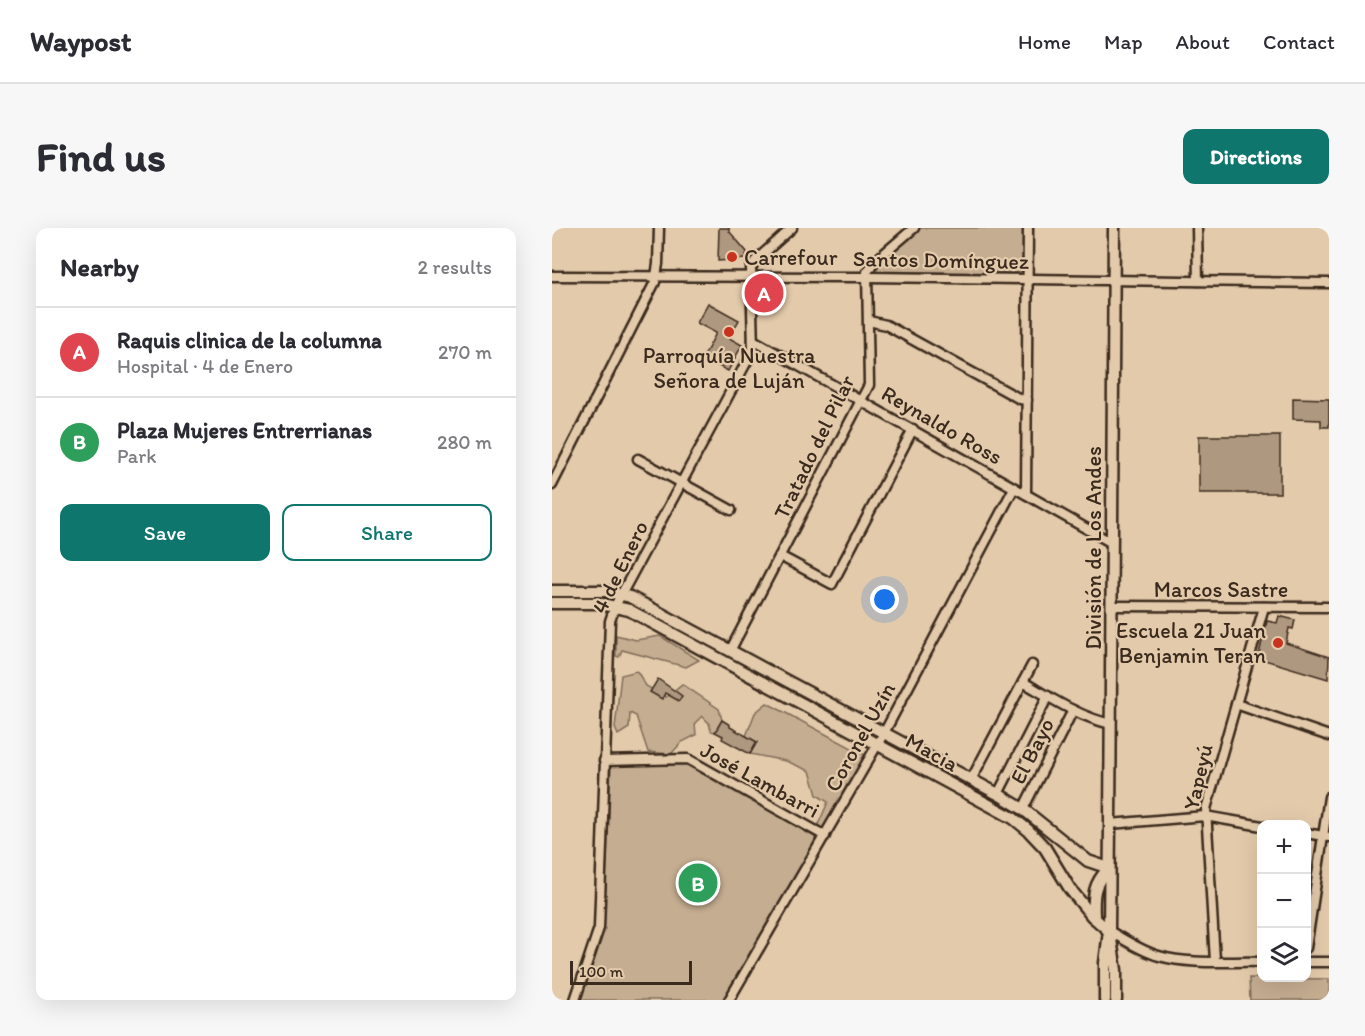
<!DOCTYPE html>
<meta charset="utf-8">
<style>
:root{--surface:#fff;--page:#f7f7f7;--text:#2b2b33;--muted:#7c7c81;--line:#e1e1e2;--accent:#0f766e}
body{margin:0;font-family:Itim,sans-serif;background:var(--page);color:var(--text)}
.controls{position:absolute;right:18px;bottom:18px;display:grid;overflow:hidden;border-radius:12px;box-shadow:0 6px 24px #0002}
.controls button{width:54px;height:54px;display:grid;place-items:center;padding:0;border:0;border-bottom:2px solid var(--line);background:var(--surface);color:var(--text);font:30px sans-serif}
.scale{position:absolute;left:18px;bottom:15px;width:122px;box-sizing:border-box;padding-left:6px;border:3px solid #3b2a1e;border-top:0;font-size:16px;line-height:21px;white-space:nowrap;color:#3b2a1e;-webkit-text-stroke:4px #e3caab;paint-order:stroke}
.you{position:absolute;left:333px;top:372px;width:21px;height:21px;margin:-15px;border:4px solid #fff;border-radius:50%;background:#1a73e8;box-shadow:0 0 0 9px #1a73e833}
.badge{display:grid;place-items:center;width:39px;height:39px;border-radius:50%;background:var(--accent);color:#fff;font-size:20px;font-weight:700}
.pin{position:absolute;translate:-50% -50%;border:3px solid #fff;box-shadow:0 2px 6px #0006}
.list{margin:0;padding:0;list-style:none}
h2{display:flex;justify-content:space-between;align-items:center;height:78px;margin:0;padding:0 24px;font-size:26px}
h2 small{font-size:20px;font-weight:400;color:var(--muted)}
.list li{display:grid;grid-template-columns:39px 1fr auto;gap:18px;align-items:center;box-sizing:border-box;height:90px;padding:0 24px;border-top:2px solid var(--line)}
.list b{display:block;font-size:22px;white-space:nowrap}
.list p{margin:0;font-size:20px;white-space:nowrap;color:var(--muted)}
.list em{font-size:20px;font-style:normal;color:var(--muted)}
.actions{display:flex;gap:12px;padding:18px 24px}
.actions a{flex:1;padding:14px 0;border:2px solid var(--accent);border-radius:12px;text-align:center;font-size:21px;color:var(--accent)}
.actions .main{background:var(--accent);color:#fff}
.icon{flex:none;width:33px;height:33px;fill:none;stroke:currentColor;stroke-width:2;stroke-linecap:round;stroke-linejoin:round}
.map{position:relative;flex:none;width:777px;height:772px;overflow:hidden;border-radius:12px}
header{display:flex;align-items:center;gap:36px;box-sizing:border-box;height:84px;padding:0 30px;background:var(--surface);border-bottom:2px solid var(--line)}
header strong{font-size:28px}
nav{display:flex;gap:33px;margin-inline-start:auto;font-size:21px}
.intro{display:flex;align-items:center;justify-content:space-between;box-sizing:border-box;height:144px;padding:0 36px}
h1{margin:0;font-size:42px}
.button{padding:15px 27px;border-radius:12px;background:var(--accent);color:#fff;font-size:21px;font-weight:700}
main{display:flex;gap:36px;padding:0 36px}
aside{flex:1;background:var(--surface);border-radius:12px;box-shadow:0 6px 24px #0002}
.map>svg:first-child{display:block}
.green{fill:#c5ad91;stroke:#806c58;stroke-width:1.5}
.building{fill:#af9880;stroke:#3b2a1e;stroke-width:1.5}
.lines{fill:none;stroke-linecap:round;stroke-linejoin:round}
.minor-casing{stroke:#3b2a1e;stroke-width:13}
.tertiary-casing{stroke:#3b2a1e;stroke-width:15}
.minor{stroke:#e3caab;stroke-width:8}
.tertiary{stroke:#e3caab;stroke-width:10}
.poi-dot{fill:#c8321e;stroke:#e3caab;stroke-width:2}
.labels{text-anchor:middle;dominant-baseline:central;stroke-width:4.5;stroke-linejoin:round;paint-order:stroke}
.poi-label{font-size:22px;fill:#3b2a1e;stroke:#e3caab;text-anchor:start}
.street-label{font-size:22px;fill:#3b2a1e;stroke:#e3caab}
</style>
<header>
<strong>Waypost</strong>
<nav><a>Home</a><a>Map</a><a>About</a><a>Contact</a></nav>
</header>
<div class="intro"><h1>Find us</h1><a class="button">Directions</a></div>
<main>
<aside>
<h2>Nearby<small>2 results</small></h2>
<ul class="list">
<li><span class="badge" style="background:#e0444e">A</span><div><b>Raquis clinica de la columna</b><p>Hospital · 4 de Enero</p></div><em>270 m</em></li>
<li><span class="badge" style="background:#2e9e5b">B</span><div><b>Plaza Mujeres Entrerrianas</b><p>Park</p></div><em>280 m</em></li>
</ul>
<div class="actions"><a class="main">Save</a><a>Share</a></div>
</aside>
<div class="map">
<svg width="777" height="772" viewBox="0 0 777 772">
<rect width="100%" height="100%" fill="#e3caab"/>
<filter id="ink" filterUnits="userSpaceOnUse"><feTurbulence type="fractalNoise" baseFrequency=".0167" numOctaves="2"/><feDisplacementMap in="SourceGraphic" scale="12" xChannelSelector="R" yChannelSelector="G"/><feConvolveMatrix kernelMatrix="1 2 1 2 8 2 1 2 1" color-interpolation-filters="sRGB"/></filter>
<g filter="url(#ink)">
<!-- green -->
<g class="green">
<path d="M369 0H472L471 41 467 45 327 44 325 40 327 36Z"/>
<path d="M64 407 84 412 108 408 147 432 134 439 70 422 67 429 64 428Z"/>
<path d="M85 443 94 458 114 469 130 456 167 481 170 492 163 504 159 503 157 495 150 488 143 495 144 507 130 514 119 526 96 524 84 488 78 485 77 500 66 507 63 500 69 447Z"/>
<path d="M215 475 313 527 272 602 266 597 276 574 265 567 258 543 234 533 198 526 205 514 194 508 203 485Z"/>
<path d="M130 534 259 604 263 609V614L171 772H29L52 697 59 538 66 536Z"/>
<path d="M697 750 777 751V772H698Z"/>
</g>
<!-- building -->
<g class="building">
<path d="M167 0H177V3L195 24 193 31 166 33Z"/>
<path d="M156 75 187 92 177 110 190 117 176 143 151 130 164 105 145 95Z"/>
<path d="M741 170 777 171V199H769V192L741 191Z"/>
<rect x="647" y="208" width="81" height="57"/>
<path d="M727 388 743 392 741 401 737 400 734 415 777 429 776 451 706 430 715 393 725 395Z"/>
<path d="M106 451 130 468 127 473 113 465 110 471 98 464Z"/>
<path d="M170 492 178 497V499L205 514 198 526 170 511 171 508 163 504Z"/>
</g>
<g class="lines">
<!-- minor casing -->
<g class="minor-casing">
<g id="minor">
<path d="M645 0 646 53"/>
<path d="M0 48 315 49 777 55"/>
<path d="M317 93 334 97 468 171 475 172"/>
<path d="M201 112 560 315"/>
<path d="M86 231 179 282"/>
<path d="M0 257 103 54 106 36 107 0"/>
<path d="M474 266 476 0"/>
<path d="M228 328 280 356 361 201"/>
<path d="M561 378 777 379"/>
<path d="M178 423 317 157 315 44 321 35 362 0"/>
<path d="M471 454C499 470 527 489 559 496"/>
<path d="M684 476 777 508"/>
<path d="M52 533 136 531 273 608"/>
<path d="M419 552 480 437"/>
<path d="M446 566 496 468"/>
<path d="M471 581 521 482"/>
<path d="M558 596 653 588 710 598"/>
<path d="M754 605 777 609"/>
<path d="M557 703C573 712 589 723 607 728 639 737 676 733 710 734"/>
<path d="M754 720 777 569"/>
<path d="M663 733 654 581 712 379"/>
<path d="M754 734H777"/>
<path d="M23 772 47 700 58 393 63 378 201 122 199 40 203 33 240 0"/>
<path d="M177 772 332 505 462 260"/>
</g>
</g>
<!-- tertiary casing -->
<g class="tertiary-casing">
<g id="tertiary">
<path d="M0 363H53L78 369 446 566 471 581 536 633 557 640"/>
<path d="M0 375H45L77 382 461 590 476 602 493 620 518 661 540 688 557 703"/>
<path d="M542 690C541 667 541 656 557 640"/>
<path d="M558 706 564 742V772"/>
<path d="M553 772V735L557 703 558 596 562 0"/>
</g>
</g>
<!-- minor -->
<use href="#minor" class="minor"/>
<!-- tertiary -->
<use href="#tertiary" class="tertiary"/>
</g>
</g>
<!-- markers -->
<g class="poi-dot">
<circle cx="180" cy="29" r="6"/>
<circle cx="177" cy="104" r="6"/>
<circle cx="726" cy="415" r="6"/>
</g>
<g class="labels">
<!-- poi labels -->
<g class="poi-label">
<text x="192" y="29">Carrefour</text>
<text x="177" y="127" text-anchor="middle">Parroquía Nuestra<tspan x="177" dy="25">Señora de Luján</tspan></text>
<text x="714" y="402" text-anchor="end">Escuela 21 Juan<tspan x="714" dy="25">Benjamin Teran</tspan></text>
</g>
<!-- street labels -->
<g class="street-label">
<text transform="translate(389 32) rotate(1)">Santos Domínguez</text>
<text transform="translate(390 197) rotate(30)">Reynaldo Ross</text>
<text transform="translate(262 219) rotate(-64)">Tratado del Pilar</text>
<text transform="translate(541 320) rotate(-90)">División de Los Andes</text>
<text transform="translate(68 339) rotate(-64)">4 de Enero</text>
<text x="669" y="361">Marcos Sastre</text>
<text transform="translate(308 509) rotate(-61)">Coronel Uzín</text>
<text transform="translate(480 523) rotate(-63)">El Bayo</text>
<text transform="translate(380 524) rotate(29)">Macia</text>
<text transform="translate(646 549) rotate(-77)">Yapeyú</text>
<text transform="translate(208 552) rotate(29)">José Lambarri</text>
</g>
</g>
</svg>
<div class="controls">
<button>+</button>
<button>−</button>
<button><svg class="icon" aria-label="layers" viewBox="0 0 24 24"><path d="M12 4l9 5-9 5-9-5zM3 14l9 5 9-5"/></svg></button>
</div>
<div class="scale">100 m</div>
<div class="you"></div>
<div class="pin badge" style="left:212px;top:65px;background:#e0444e">A</div>
<div class="pin badge" style="left:146px;top:655px;background:#2e9e5b">B</div>
</div>
</main>
